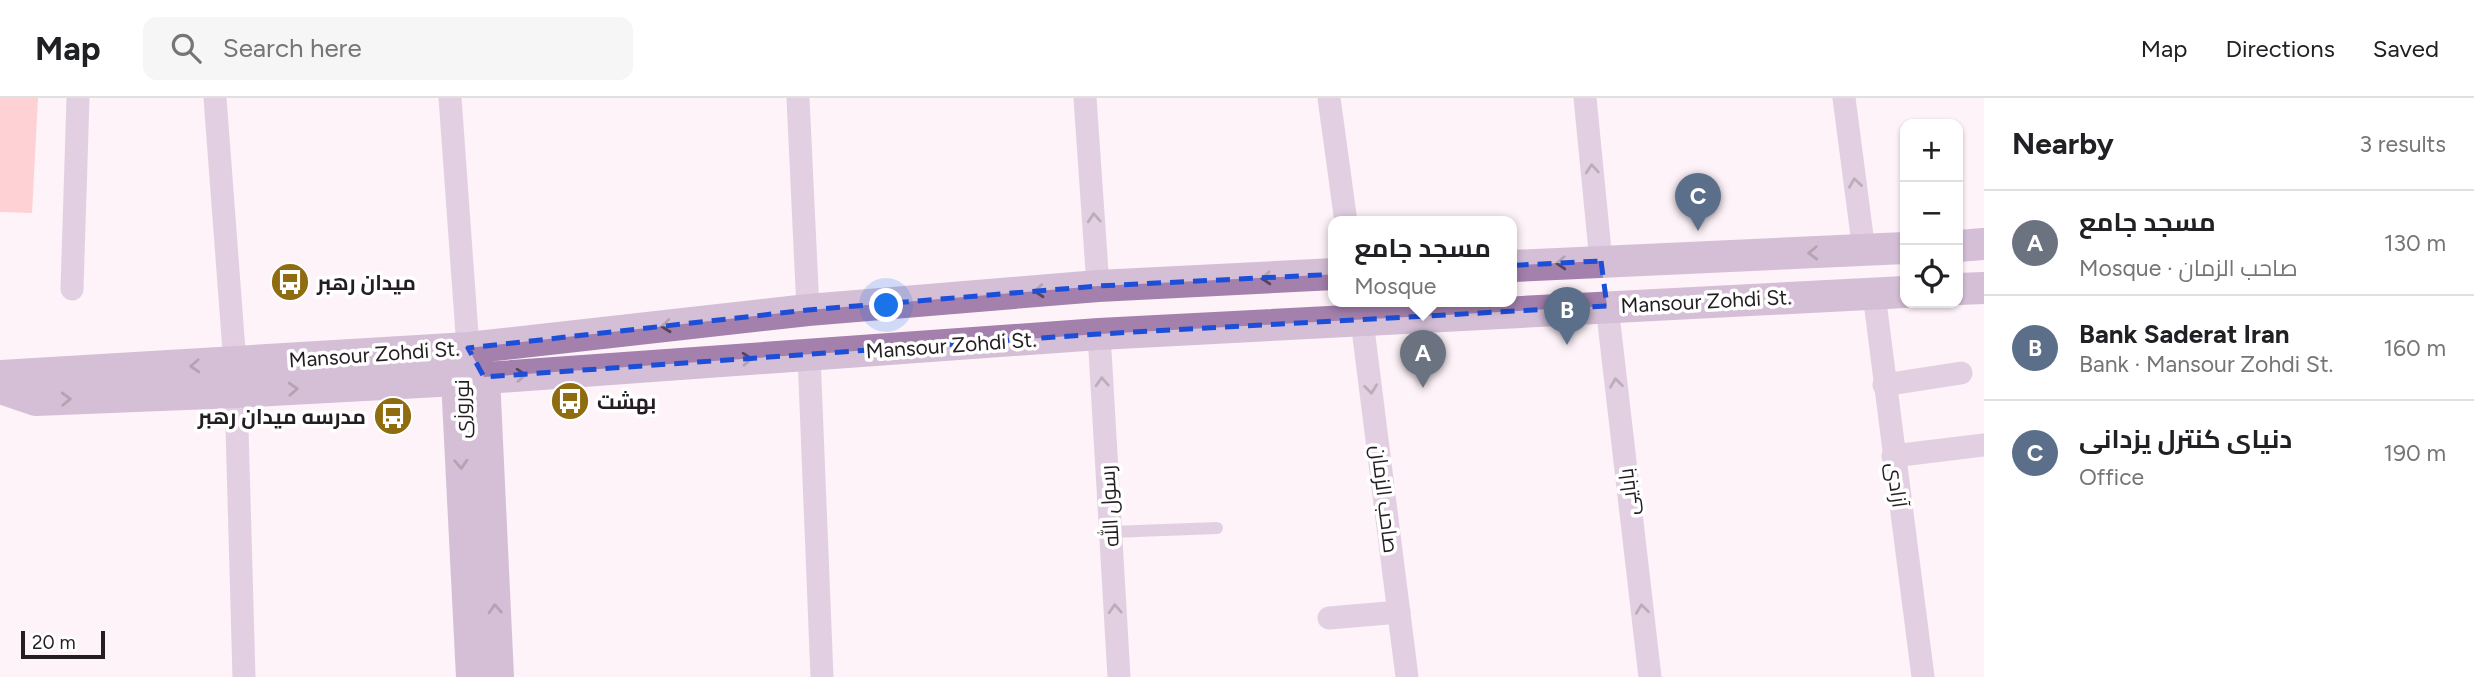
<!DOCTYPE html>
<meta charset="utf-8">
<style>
:root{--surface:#fff;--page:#f6f6f6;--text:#202124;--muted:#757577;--line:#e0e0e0;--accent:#2563eb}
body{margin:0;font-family:Figtree,Cairo,sans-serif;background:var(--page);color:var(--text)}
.controls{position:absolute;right:21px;top:21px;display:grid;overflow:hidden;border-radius:14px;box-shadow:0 2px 5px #0004}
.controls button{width:63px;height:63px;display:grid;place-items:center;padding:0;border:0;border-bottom:2px solid var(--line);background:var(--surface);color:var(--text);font:35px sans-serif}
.scale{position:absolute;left:21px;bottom:18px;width:84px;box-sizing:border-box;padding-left:7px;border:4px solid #241e22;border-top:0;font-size:19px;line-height:24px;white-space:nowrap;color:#241e22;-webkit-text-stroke:5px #fff;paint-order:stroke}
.you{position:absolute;left:887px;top:208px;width:24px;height:24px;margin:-18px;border:5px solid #fff;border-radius:50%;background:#1a73e8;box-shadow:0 0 0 10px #1a73e833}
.badge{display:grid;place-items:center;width:46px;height:46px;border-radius:50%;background:var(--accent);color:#fff;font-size:23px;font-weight:700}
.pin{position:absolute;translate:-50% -58px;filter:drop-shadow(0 2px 4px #0008)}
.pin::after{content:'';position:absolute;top:37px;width:24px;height:21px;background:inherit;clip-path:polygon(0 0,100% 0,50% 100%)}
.popup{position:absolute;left:1328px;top:118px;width:189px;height:91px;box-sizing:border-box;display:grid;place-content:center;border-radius:14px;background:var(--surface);filter:drop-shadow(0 2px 5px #0005);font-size:23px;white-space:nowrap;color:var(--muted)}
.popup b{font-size:26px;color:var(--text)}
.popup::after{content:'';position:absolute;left:50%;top:100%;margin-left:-14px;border:14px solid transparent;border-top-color:var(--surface)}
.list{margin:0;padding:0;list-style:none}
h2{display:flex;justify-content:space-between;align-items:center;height:91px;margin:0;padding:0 28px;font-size:30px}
h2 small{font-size:23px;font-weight:400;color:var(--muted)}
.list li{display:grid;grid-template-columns:46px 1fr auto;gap:21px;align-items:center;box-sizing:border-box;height:105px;padding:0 28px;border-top:2px solid var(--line)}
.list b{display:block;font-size:26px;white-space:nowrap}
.list p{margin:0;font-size:23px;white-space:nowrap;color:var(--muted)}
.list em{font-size:23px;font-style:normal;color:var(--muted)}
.icon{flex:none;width:38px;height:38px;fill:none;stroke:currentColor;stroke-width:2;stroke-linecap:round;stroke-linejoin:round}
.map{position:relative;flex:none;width:1984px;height:579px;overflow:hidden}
header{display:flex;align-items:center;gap:42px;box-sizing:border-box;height:98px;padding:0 35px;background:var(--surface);border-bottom:2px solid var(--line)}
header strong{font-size:33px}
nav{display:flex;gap:38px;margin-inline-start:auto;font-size:24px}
.search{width:490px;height:63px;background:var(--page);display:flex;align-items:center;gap:18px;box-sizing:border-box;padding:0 24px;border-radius:14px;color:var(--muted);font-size:26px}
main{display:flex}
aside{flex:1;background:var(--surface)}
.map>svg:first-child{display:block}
.green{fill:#ffa9a6}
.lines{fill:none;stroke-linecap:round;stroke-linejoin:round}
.service{stroke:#c0a7c6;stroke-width:12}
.minor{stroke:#c0a7c6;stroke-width:23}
.secondary{stroke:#a480ad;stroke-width:32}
.oneway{stroke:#6a5c6c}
.oneway2{stroke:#57455a}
.marked{fill:none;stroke:#1d4ed8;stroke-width:5;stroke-dasharray:14 9;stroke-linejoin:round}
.labels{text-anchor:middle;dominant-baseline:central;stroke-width:7;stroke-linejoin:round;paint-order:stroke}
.poi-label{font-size:21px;font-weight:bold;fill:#241e22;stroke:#fff;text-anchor:start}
.street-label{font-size:21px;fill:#241e22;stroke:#fff}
</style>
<header>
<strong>Map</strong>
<div class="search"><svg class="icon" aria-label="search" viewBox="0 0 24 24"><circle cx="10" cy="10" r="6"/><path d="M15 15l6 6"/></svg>Search here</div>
<nav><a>Map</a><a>Directions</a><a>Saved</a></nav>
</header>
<main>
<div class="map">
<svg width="1984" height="579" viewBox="0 0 1984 579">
<rect width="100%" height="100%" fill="#fef3f9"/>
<!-- green -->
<path class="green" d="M0 0H38L32 115 0 114Z"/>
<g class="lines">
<!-- service -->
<path class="service" d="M1111 434 1217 430"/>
<!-- minor -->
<g class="minor">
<path d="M215 0 235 266"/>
<path d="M450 0 468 250"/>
<path d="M798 0 808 212"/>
<path d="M1085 0 1098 188"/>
<path d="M1329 0 1346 124"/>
<path d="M1585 0 1601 163"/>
<path d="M1844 0 1864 153"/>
<path d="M72 191 78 0"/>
<path d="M1874 196 1923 579"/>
<path d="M1607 208 1650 579"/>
<path d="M1362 223 1407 579"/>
<path d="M1099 236 1119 579"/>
<path d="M809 257 822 579"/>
<path d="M1884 287 1961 275"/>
<path d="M236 294 244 579"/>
<path d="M1893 358 1984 347"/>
<path d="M1329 520 1399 514"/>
</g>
<!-- secondary -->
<g class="secondary">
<path d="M1958 148 1984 146"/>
<path d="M1512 168 1905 150"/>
<path d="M1958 191 1984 190"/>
<path d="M474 261 484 279 498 579"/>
<path d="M464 262 457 282 472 579"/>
<path d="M0 278 468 250 808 212 1098 188 1334 176"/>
<path d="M0 290 36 302 236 294 457 282 1099 236 1905 194"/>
</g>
</g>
<!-- one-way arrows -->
<defs><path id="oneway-chevron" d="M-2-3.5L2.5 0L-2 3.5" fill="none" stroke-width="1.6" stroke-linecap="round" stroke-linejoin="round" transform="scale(1.75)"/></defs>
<g class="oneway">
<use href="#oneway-chevron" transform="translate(1592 71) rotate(-95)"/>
<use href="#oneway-chevron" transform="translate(1855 85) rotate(-98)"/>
<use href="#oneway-chevron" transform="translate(1094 120) rotate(-94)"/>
<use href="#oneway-chevron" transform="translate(1102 284) rotate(-93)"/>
<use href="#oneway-chevron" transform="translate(1616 285) rotate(-97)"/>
<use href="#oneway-chevron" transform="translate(1371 291) rotate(83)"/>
<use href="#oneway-chevron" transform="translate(1115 511) rotate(-93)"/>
<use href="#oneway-chevron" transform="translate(1642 511) rotate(-97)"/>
</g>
<g class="oneway2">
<use href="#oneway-chevron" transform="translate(1813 155) rotate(178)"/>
<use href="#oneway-chevron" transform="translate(1561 165) rotate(177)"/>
<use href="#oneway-chevron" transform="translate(1266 180) rotate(177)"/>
<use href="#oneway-chevron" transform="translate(1039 193) rotate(175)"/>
<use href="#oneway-chevron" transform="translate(666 228) rotate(174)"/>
<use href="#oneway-chevron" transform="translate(747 261) rotate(-4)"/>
<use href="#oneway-chevron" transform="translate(195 268) rotate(177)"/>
<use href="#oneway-chevron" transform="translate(521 277) rotate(-4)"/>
<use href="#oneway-chevron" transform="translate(293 291) rotate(-3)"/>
<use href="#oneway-chevron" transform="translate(66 301) rotate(-2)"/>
<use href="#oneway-chevron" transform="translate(461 366) rotate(87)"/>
<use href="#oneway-chevron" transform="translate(495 511) rotate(-93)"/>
</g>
<!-- marked area -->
<path d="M0 0H1984V579H0ZM1601 163 1607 208 1099 236 484 279 468 250 808 212 1098 188Z" fill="#fef3f9" fill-opacity=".55" fill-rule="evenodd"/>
<path class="marked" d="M1601 163 1607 208 1099 236 484 279 468 250 808 212 1098 188Z"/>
<!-- icons -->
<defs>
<g id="bus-disc" transform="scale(2.0125)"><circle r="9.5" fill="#906c11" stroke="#fff"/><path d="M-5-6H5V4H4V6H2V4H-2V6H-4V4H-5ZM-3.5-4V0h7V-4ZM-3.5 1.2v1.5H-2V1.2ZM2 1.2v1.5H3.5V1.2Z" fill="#fff"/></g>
</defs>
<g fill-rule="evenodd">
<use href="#bus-disc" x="290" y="184"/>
<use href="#bus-disc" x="570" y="303"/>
<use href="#bus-disc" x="393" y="318"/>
</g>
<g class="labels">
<!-- poi labels -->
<g class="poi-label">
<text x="317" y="184">میدان رهبر</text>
<text x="597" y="303">بهشت</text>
<text x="366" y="318" text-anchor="end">مدرسه میدان رهبر</text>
</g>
<!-- street labels -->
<g class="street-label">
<text transform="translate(1706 203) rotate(-3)">Mansour Zohdi St.</text>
<text transform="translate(951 247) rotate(-4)">Mansour Zohdi St.</text>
<text transform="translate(374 256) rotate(-4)">Mansour Zohdi St.</text>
<text transform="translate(461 311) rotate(-90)">نوروزی</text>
<text transform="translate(1897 387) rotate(82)">آزادی</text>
<text transform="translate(1628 394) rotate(-97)">بابایی</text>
<text transform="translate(1385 401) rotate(83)">صاحب الزمان</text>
<text transform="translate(1109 408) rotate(-93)">رسول الله</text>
</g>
</g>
</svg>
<div class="controls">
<button>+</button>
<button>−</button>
<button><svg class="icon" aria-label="locate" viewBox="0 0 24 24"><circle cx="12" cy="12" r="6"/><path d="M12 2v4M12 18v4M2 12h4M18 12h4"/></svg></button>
</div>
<div class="scale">20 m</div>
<div class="you"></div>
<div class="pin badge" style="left:1423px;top:290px;background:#6b7280">A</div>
<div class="popup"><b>مسجد جامع</b>Mosque</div>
<div class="pin badge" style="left:1567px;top:247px;background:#5c6f8a">B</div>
<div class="pin badge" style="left:1698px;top:133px;background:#5c6f8a">C</div>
</div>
<aside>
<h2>Nearby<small>3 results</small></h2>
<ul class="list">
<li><span class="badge" style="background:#6b7280">A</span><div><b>مسجد جامع</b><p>Mosque · صاحب الزمان</p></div><em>130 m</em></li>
<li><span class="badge" style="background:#5c6f8a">B</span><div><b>Bank Saderat Iran</b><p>Bank · Mansour Zohdi St.</p></div><em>160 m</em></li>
<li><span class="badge" style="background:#5c6f8a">C</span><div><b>دنیای کنترل یزدانی</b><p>Office</p></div><em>190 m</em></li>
</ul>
</aside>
</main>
